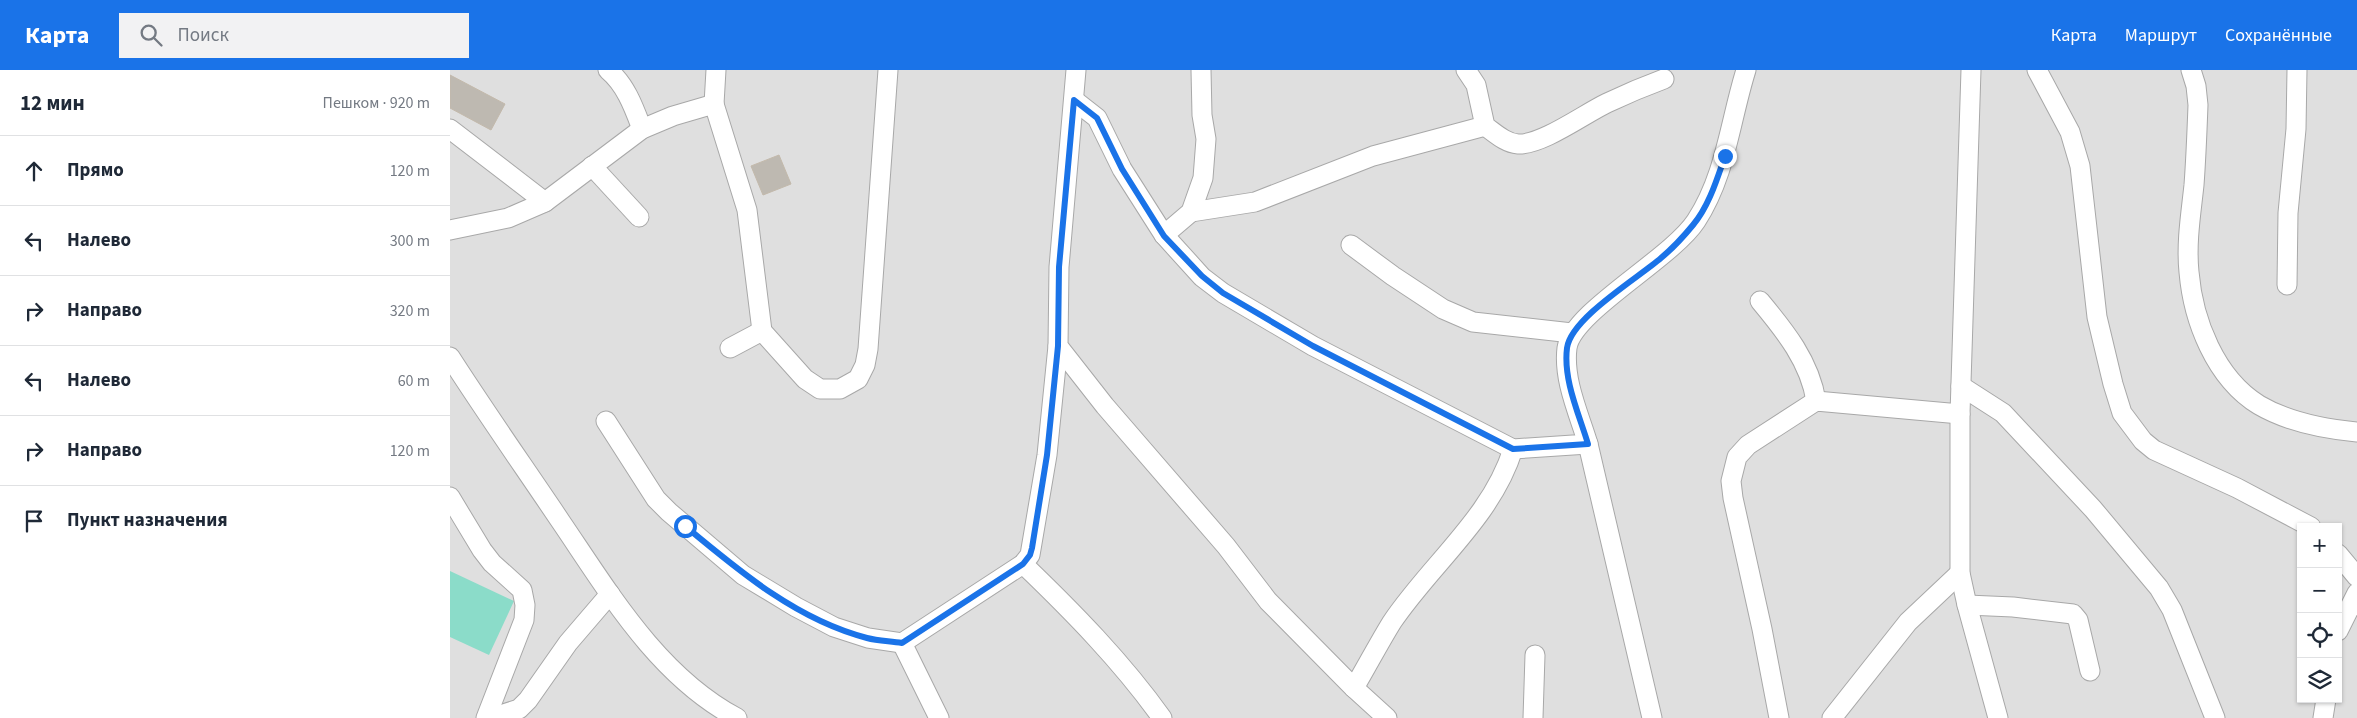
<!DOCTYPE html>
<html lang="ru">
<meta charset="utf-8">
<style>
:root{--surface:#fff;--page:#f2f2f3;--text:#1f2937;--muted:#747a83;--line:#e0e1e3;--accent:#1a73e8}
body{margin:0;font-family:"Source Sans 3",sans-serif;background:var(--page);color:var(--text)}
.controls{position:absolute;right:15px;bottom:15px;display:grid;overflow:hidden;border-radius:0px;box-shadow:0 1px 4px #0004}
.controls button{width:45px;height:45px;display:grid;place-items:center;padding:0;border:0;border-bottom:1px solid var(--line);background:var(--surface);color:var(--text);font:25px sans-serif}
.stop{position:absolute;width:15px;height:15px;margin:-11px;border:4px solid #1a73e8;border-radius:50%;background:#fff}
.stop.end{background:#1a73e8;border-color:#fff;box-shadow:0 1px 5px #0008}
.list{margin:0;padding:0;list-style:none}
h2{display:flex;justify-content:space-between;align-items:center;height:65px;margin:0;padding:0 20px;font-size:21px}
h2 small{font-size:16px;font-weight:400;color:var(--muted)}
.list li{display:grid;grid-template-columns:32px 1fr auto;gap:15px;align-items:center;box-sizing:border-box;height:70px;padding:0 20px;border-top:1px solid var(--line)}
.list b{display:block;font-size:19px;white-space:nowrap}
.list em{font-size:16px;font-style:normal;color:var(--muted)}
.icon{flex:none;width:28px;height:28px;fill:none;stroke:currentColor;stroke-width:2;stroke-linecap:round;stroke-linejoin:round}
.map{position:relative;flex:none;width:1907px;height:648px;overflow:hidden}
header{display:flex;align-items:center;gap:30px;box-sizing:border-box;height:70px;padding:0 25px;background:var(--accent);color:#fff}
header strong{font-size:24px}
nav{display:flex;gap:28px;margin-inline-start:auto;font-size:18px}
.search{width:350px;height:45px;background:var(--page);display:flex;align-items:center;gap:12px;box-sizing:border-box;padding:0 18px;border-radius:0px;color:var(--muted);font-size:19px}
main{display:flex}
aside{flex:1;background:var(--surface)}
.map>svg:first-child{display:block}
.residential{fill:#dfdfdf;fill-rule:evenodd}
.pitch{fill:#8bdcc9}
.building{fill:#beb9b1;stroke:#c3b9ab}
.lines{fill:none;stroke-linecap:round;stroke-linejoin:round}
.minor-casing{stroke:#a8a8a8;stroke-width:21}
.minor{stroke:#fff;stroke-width:19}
.route{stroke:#1a73e8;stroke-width:6}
</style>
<header>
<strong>Карта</strong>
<div class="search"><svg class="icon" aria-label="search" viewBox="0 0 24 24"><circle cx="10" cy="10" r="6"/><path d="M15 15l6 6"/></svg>Поиск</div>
<nav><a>Карта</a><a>Маршрут</a><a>Сохранённые</a></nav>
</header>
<main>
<aside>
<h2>12 мин<small>Пешком · 920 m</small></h2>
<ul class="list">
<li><svg class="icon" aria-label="ahead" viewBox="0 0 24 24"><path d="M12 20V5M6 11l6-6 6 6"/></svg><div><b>Прямо</b></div><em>120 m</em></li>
<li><svg class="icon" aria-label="left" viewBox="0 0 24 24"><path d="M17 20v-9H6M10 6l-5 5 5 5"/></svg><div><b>Налево</b></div><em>300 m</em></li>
<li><svg class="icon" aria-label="right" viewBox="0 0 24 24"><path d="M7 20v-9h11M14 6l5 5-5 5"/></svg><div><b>Направо</b></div><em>320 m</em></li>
<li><svg class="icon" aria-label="left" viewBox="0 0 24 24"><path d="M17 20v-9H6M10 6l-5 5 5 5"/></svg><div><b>Налево</b></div><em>60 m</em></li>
<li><svg class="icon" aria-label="right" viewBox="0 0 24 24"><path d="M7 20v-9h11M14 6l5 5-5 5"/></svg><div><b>Направо</b></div><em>120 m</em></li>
<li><svg class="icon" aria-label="arrive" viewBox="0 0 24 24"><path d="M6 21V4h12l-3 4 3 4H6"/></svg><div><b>Пункт назначения</b></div></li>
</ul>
</aside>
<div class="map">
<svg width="1907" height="648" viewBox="0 0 1907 648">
<rect width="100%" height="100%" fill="#f1f0e9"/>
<!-- residential -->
<path class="residential" d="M0 0H1907V648H0ZM1851 457H1888V629H1851Z"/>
<!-- pitch -->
<path class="pitch" d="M0 501 64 531 39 585 0 567Z"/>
<!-- building -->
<g class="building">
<path d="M0 5 55 34 41 60 0 38Z"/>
<path d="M329 85 341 114 313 125 301 96Z"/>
</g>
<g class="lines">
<!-- minor casing -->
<g class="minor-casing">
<g id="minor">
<path d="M158 0C176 15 184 38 192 59"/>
<path d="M626 0 609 197 608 276 655 336 776 476 818 531 904 618 937 648"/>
<path d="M1016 0 1026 15 1035 56C1045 63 1055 73 1068 74 1092 75 1134 44 1157 33 1176 24 1195 16 1214 9"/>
<path d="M1521 0 1510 344V503L1517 535 1548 648"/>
<path d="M1587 0 1620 62 1630 96 1647 247 1663 314 1672 343 1693 371 1704 380 1787 418 1861 457"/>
<path d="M1741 0 1746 16 1748 35C1747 62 1746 88 1744 115 1741 143 1736 173 1739 202 1743 250 1765 308 1809 335 1838 352 1874 359 1907 362"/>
<path d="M624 30 647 48 672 99 714 165 752 207 773 223 863 276 1063 379 1138 374C1129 344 1113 310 1117 278 1122 242 1221 189 1246 151 1276 105 1280 51 1296 0"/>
<path d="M264 34 266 0"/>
<path d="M0 59 95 132"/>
<path d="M142 96 189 147"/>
<path d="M741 142 805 132 923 86 1035 56"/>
<path d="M0 160 58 148 95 132 192 59 223 46 264 34 297 140 312 261 355 309 370 319H390L408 309 415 295 418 279 438 0"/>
<path d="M714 165 741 142 753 108 756 69 752 45 751 0"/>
<path d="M901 175 943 206 993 239 1023 252 1122 263"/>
<path d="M1837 215 1838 143 1846 59 1847 0"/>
<path d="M1310 231C1335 261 1360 292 1366 331"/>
<path d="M280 278 312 261"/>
<path d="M0 287C36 343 74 397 111 452 160 524 208 606 287 648"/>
<path d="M1511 316 1553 343 1643 439 1709 518 1722 540 1765 648"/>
<path d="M156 351 206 429 219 442 293 505 346 537 384 557 418 568 452 573 573 494 580 485 597 385 608 276"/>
<path d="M1138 374 1202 648"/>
<path d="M0 427 32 480 42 493 72 520 75 535 74 550 36 648"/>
<path d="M1888 484 1907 507"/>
<path d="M573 494C623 542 672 592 712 648"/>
<path d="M1517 535 1563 537 1623 544 1628 550 1640 601"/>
<path d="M1888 561 1907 523"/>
<path d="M452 573 489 648"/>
<path d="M904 618C917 596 929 573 942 552 981 494 1042 447 1063 379"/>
<path d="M41 648 69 639 78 630 118 573 160 524"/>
<path d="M1083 648 1085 585"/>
<path d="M1329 648 1312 559 1283 428 1281 411 1287 387 1298 375 1366 331 1510 344"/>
<path d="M1382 648 1458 552 1510 503"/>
<path d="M1873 648 1876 629"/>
</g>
</g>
<!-- minor -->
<use href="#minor" class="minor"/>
</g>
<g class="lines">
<!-- route -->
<path class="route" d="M235 456C289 501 347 550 417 568 428 571 440 571 452 573L573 494 580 485 582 478 597 385 608 276 609 197 624 30 647 48 672 99 714 166 752 206 773 223 863 276 1063 379 1138 374C1129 344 1113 310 1117 278 1121 248 1188 208 1211 188 1223 178 1234 166 1243 155 1259 136 1267 109 1275 86"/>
</g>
</svg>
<div class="controls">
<button>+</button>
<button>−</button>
<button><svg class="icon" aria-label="locate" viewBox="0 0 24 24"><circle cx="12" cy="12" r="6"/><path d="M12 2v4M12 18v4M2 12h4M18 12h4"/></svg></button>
<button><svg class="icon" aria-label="layers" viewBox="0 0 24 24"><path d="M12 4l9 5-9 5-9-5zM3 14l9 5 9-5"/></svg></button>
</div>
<div class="stop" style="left:235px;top:456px"></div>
<div class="stop end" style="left:1275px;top:86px"></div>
</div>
</main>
